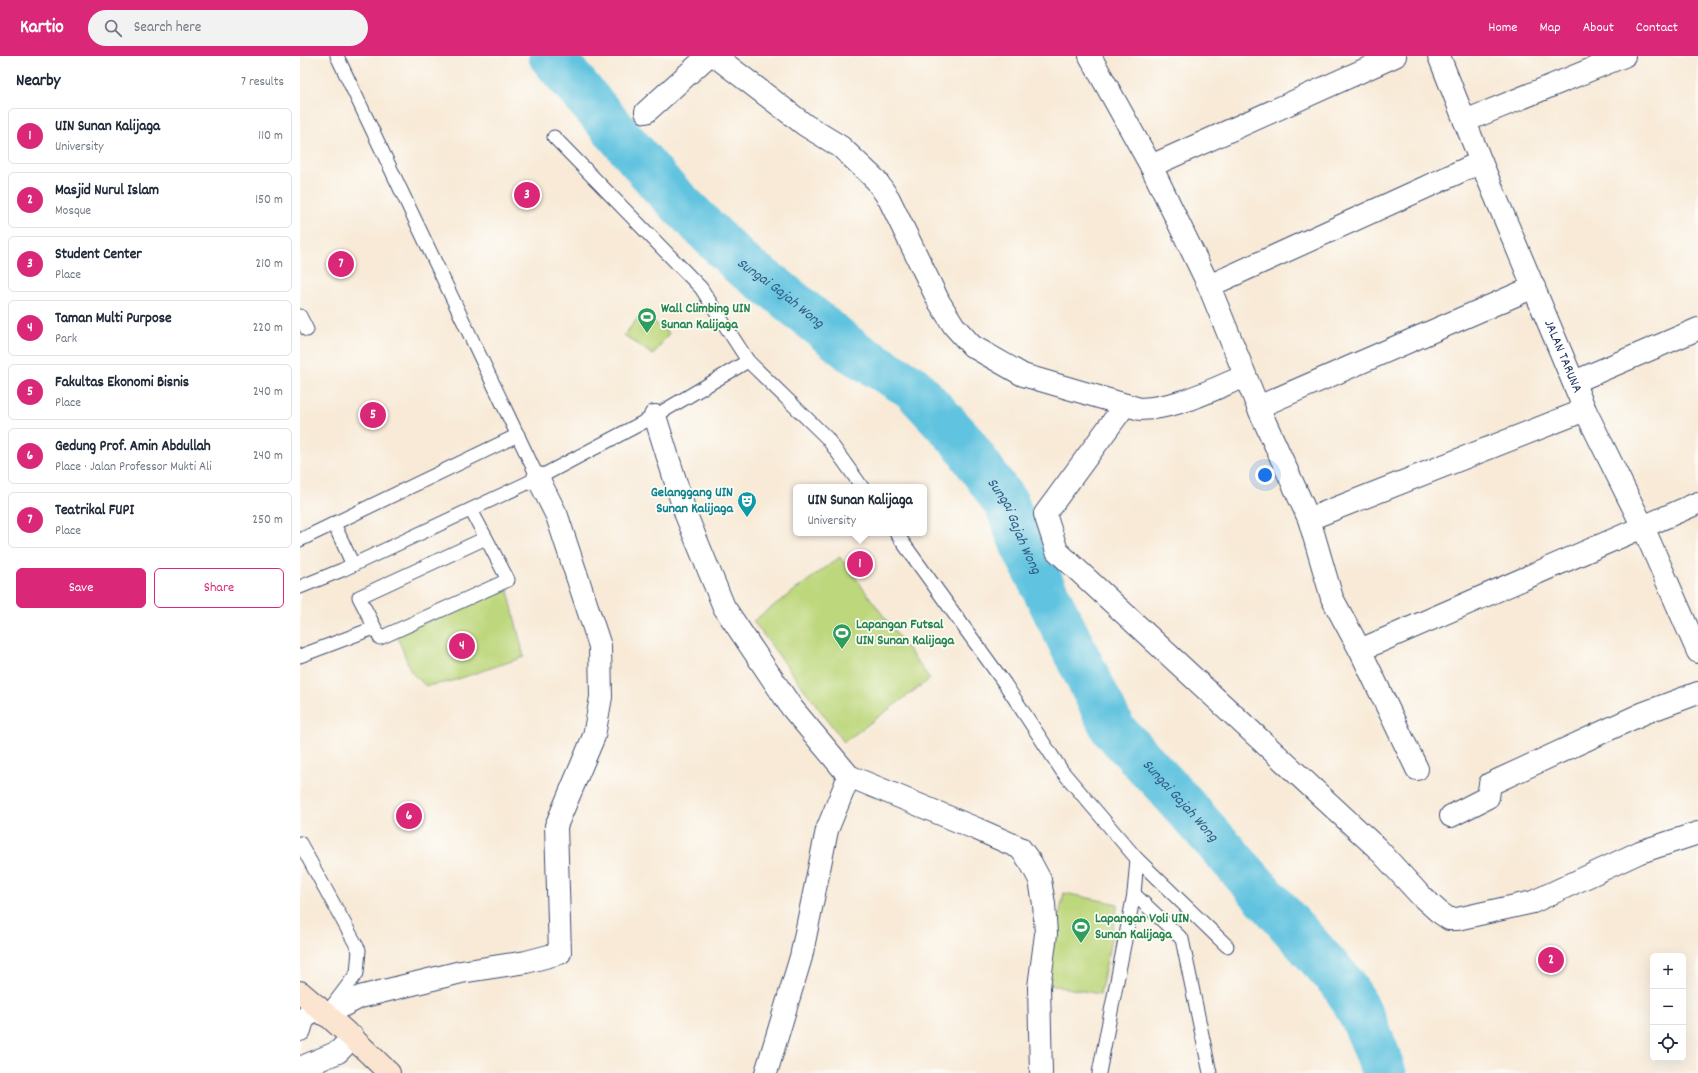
<!DOCTYPE html>
<meta charset="utf-8">
<style>
:root{--surface:#fff;--page:#f2f2f3;--text:#1f2937;--muted:#747a83;--line:#e0e1e3;--accent:#db2777}
body{margin:0;font-family:Dekko,sans-serif;background:var(--page);color:var(--text)}
.controls{position:absolute;right:12px;bottom:12px;display:grid;overflow:hidden;border-radius:6px;box-shadow:0 4px 16px #0002}
.controls button{width:36px;height:36px;display:grid;place-items:center;padding:0;border:0;border-bottom:1px solid var(--line);background:var(--surface);color:var(--text);font:20px sans-serif}
.you{position:absolute;left:965px;top:419px;width:14px;height:14px;margin:-10px;border:3px solid #fff;border-radius:50%;background:#1a73e8;box-shadow:0 0 0 6px #1a73e833}
.badge{display:grid;place-items:center;width:26px;height:26px;border-radius:50%;background:var(--accent);color:#fff;font-size:13px;font-weight:700}
.pin{position:absolute;translate:-50% -50%;border:2px solid #fff;box-shadow:0 1px 4px #0006}
.popup{position:absolute;left:493px;top:428px;width:134px;height:52px;box-sizing:border-box;display:grid;place-content:center;border-radius:6px;background:var(--surface);filter:drop-shadow(0 1px 3px #0005);font-size:13px;white-space:nowrap;color:var(--muted)}
.popup b{font-size:15px;color:var(--text)}
.popup::after{content:'';position:absolute;left:50%;top:100%;margin-left:-8px;border:8px solid transparent;border-top-color:var(--surface)}
.list{margin:0;padding:0;list-style:none}
h2{display:flex;justify-content:space-between;align-items:center;height:52px;margin:0;padding:0 16px;font-size:17px}
h2 small{font-size:13px;font-weight:400;color:var(--muted)}
.list li{display:grid;grid-template-columns:26px 1fr auto;gap:12px;align-items:center;box-sizing:border-box;height:56px;margin:0 8px 8px;padding:0 8px;border:1px solid var(--line);border-radius:6px}
.list b{display:block;font-size:15px;white-space:nowrap}
.list p{margin:0;font-size:13px;white-space:nowrap;color:var(--muted)}
.list em{font-size:13px;font-style:normal;color:var(--muted)}
.actions{display:flex;gap:8px;padding:12px 16px}
.actions a{flex:1;padding:9px 0;border:1px solid var(--accent);border-radius:6px;text-align:center;font-size:14px;color:var(--accent)}
.actions .main{background:var(--accent);color:#fff}
.icon{flex:none;width:22px;height:22px;fill:none;stroke:currentColor;stroke-width:2;stroke-linecap:round;stroke-linejoin:round}
.map{position:relative;flex:none;width:1398px;height:1017px;overflow:hidden}
header{display:flex;align-items:center;gap:24px;box-sizing:border-box;height:56px;padding:0 20px;background:var(--accent);color:#fff}
header strong{font-size:19px}
nav{display:flex;gap:22px;margin-inline-start:auto;font-size:14px}
.search{width:280px;height:36px;background:var(--page);display:flex;align-items:center;gap:10px;box-sizing:border-box;padding:0 14px;border-radius:22px;color:var(--muted);font-size:15px}
main{display:flex}
aside{flex:1;background:var(--surface)}
.map>svg:first-child{display:block}
.green{fill:#bdd77c;stroke:#6c836d}
.lines{fill:none;stroke-linecap:round;stroke-linejoin:round}
.river{stroke:#61c3df;stroke-width:45}
.service-casing{stroke:#3c4b70;stroke-width:15}
.minor-casing{stroke:#3c4b70;stroke-width:24}
.secondary-casing{stroke:#3c4b70;stroke-width:24}
.service{stroke:#fff;stroke-width:13}
.minor{stroke:#fff;stroke-width:22}
.secondary{stroke:#fce5d0;stroke-width:22}
.labels{text-anchor:middle;dominant-baseline:central;stroke-width:3.5;stroke-linejoin:round;paint-order:stroke}
.leisure-label{font-size:14px;font-weight:bold;fill:#27864d;stroke:#fdfcf7;text-anchor:start}
.street-label{font-size:14px;fill:#1b2f5e;stroke:#fdfcf7}
.culture-label{font-size:14px;font-weight:bold;fill:#0d838f;stroke:#fdfcf7;text-anchor:end}
.water-label{font-size:15px;font-style:italic;fill:#305b85;stroke:#fdfcf7}
</style>
<header>
<strong>Kartio</strong>
<div class="search"><svg class="icon" aria-label="search" viewBox="0 0 24 24"><circle cx="10" cy="10" r="6"/><path d="M15 15l6 6"/></svg>Search here</div>
<nav><a>Home</a><a>Map</a><a>About</a><a>Contact</a></nav>
</header>
<main>
<aside>
<h2>Nearby<small>7 results</small></h2>
<ul class="list">
<li><span class="badge">1</span><div><b>UIN Sunan Kalijaga</b><p>University</p></div><em>110 m</em></li>
<li><span class="badge">2</span><div><b>Masjid Nurul Islam</b><p>Mosque</p></div><em>150 m</em></li>
<li><span class="badge">3</span><div><b>Student Center</b><p>Place</p></div><em>210 m</em></li>
<li><span class="badge">4</span><div><b>Taman Multi Purpose</b><p>Park</p></div><em>220 m</em></li>
<li><span class="badge">5</span><div><b>Fakultas Ekonomi Bisnis</b><p>Place</p></div><em>240 m</em></li>
<li><span class="badge">6</span><div><b>Gedung Prof. Amin Abdullah</b><p>Place · Jalan Professor Mukti Ali</p></div><em>240 m</em></li>
<li><span class="badge">7</span><div><b>Teatrikal FUPI</b><p>Place</p></div><em>250 m</em></li>
</ul>
<div class="actions"><a class="main">Save</a><a>Share</a></div>
</aside>
<div class="map">
<svg width="1398" height="1017" viewBox="0 0 1398 1017">
<rect width="100%" height="100%" fill="#fdfcf7"/>
<filter id="ink" filterUnits="userSpaceOnUse"><feTurbulence type="fractalNoise" baseFrequency=".025" numOctaves="2"/><feDisplacementMap in="SourceGraphic" scale="8" xChannelSelector="R" yChannelSelector="G"/><feConvolveMatrix kernelMatrix="1 2 1 2 8 2 1 2 1" color-interpolation-filters="sRGB"/></filter>
<filter id="wash" filterUnits="userSpaceOnUse"><feTurbulence type="fractalNoise" baseFrequency=".012" numOctaves="4" result="noise"/><feDisplacementMap in="SourceGraphic" scale="16" xChannelSelector="R" yChannelSelector="G"/><feGaussianBlur stdDeviation="0.9" result="paint"/><feColorMatrix in="noise" values="0 0 0 0 0 0 0 0 0 0 0 0 0 0 0 0 0 1.4 0 .05"/><feComposite in="paint" operator="in"/></filter>
<g filter="url(#wash)">
<rect width="100%" height="100%" fill="#f8ead7"/>
<!-- green -->
<g class="green">
<path d="M342 257 369 277 353 299 324 279Z"/>
<path d="M540 501 630 623 544 686 453 565Z"/>
<path d="M207 530 224 601 149 626 126 630 111 616 97 579Z"/>
<path d="M764 837 818 848 800 938 744 928Z"/>
</g>
<g class="lines">
<!-- river -->
<path class="river" id="s1" d="M251 0 363 131 442 209 476 233 552 295 612 331 661 384 707 449 723 490 813 673 869 733 1043 928C1061 955 1074 987 1084 1017"/>
</g>
</g>
<g filter="url(#ink)">
<g class="lines">
<!-- service casing -->
<g class="service-casing">
<g id="service">
<path d="M37 0 238 422"/>
<path d="M254 81 401 232 448 305 527 382 562 431"/>
<path d="M0 260 7 274"/>
<path d="M171 454 186 482 59 541 80 582 208 524 186 482"/>
<path d="M34 468 53 509"/>
<path d="M596 477 705 628 762 715 837 803 927 890"/>
<path d="M0 484 218 379"/>
<path d="M0 531 42 514 238 422 355 360 448 305"/>
<path d="M0 600 74 572"/>
<path d="M0 787 59 894 57 917 30 953"/>
<path d="M834 838 882 883 910 1017"/>
<path d="M799 1017 834 838 837 803"/>
</g>
</g>
<!-- minor casing -->
<g class="minor-casing">
<g id="minor">
<path d="M415 0 505 69 541 91 576 124 589 143 639 246 654 270 672 290 723 319 840 353C878 352 911 334 945 320"/>
<path d="M790 0 851 110 909 230 958 351 1009 463 1032 542 1060 594 1117 713"/>
<path id="s2" d="M1139 0 1181 106 1285 354 1343 471 1398 596"/>
<path d="M346 56 408 0"/>
<path d="M1165 65 1324 0"/>
<path d="M851 110 1095 0"/>
<path d="M909 230 1181 106"/>
<path d="M1274 326 1398 273"/>
<path d="M825 349 745 458 757 495 1077 792 1120 839 1139 856 1149 863H1157L1233 846 1340 796 1398 777"/>
<path d="M958 351 1234 231"/>
<path d="M355 360 386 459 424 551 492 652 549 720 677 773 720 792 731 807 740 824 744 848 746 878 739 931 741 1017"/>
<path d="M1009 463 1285 354"/>
<path d="M1060 594 1398 447"/>
<path d="M1151 760 1188 741 1190 728 1344 657 1398 637"/>
<path d="M25 959 60 941 161 916 226 906 260 897 256 770 294 680 301 641 300 590 257 460 238 422"/>
<path d="M0 974 3 964 17 950"/>
<path d="M0 1012 38 996 53 981"/>
<path d="M466 1017 501 901 527 774 549 720"/>
</g>
</g>
<!-- secondary casing -->
<g class="secondary-casing">
<path id="secondary" d="M0 936C31 962 60 988 89 1017"/>
</g>
<!-- service -->
<use href="#service" class="service"/>
<!-- minor -->
<use href="#minor" class="minor"/>
<!-- secondary -->
<use href="#secondary" class="secondary"/>
</g>
</g>
<!-- icons -->
<defs>
<g id="stadium-pin" transform="scale(1)"><path d="M0 17L-7.5 6A9.5 9.5 0 1 1 7.5 6Z" fill="#2e9e5b" stroke="#fdfcf7"/><path d="M0-5a6.5 5 0 1 0 0 10a6.5 5 0 1 0 0-10ZM-3.5-1.8h7v3.6h-7Z" fill="#fff"/></g>
<g id="theatre-pin" transform="scale(1)"><path d="M0 17L-7.5 6A9.5 9.5 0 1 1 7.5 6Z" fill="#0f9aa8" stroke="#fdfcf7"/><path d="M-5-5.5Q0-4 5-5.5V0Q5 5 0 6Q-5 5-5 0ZM-3.3-2.5H-1v1.5H-3.3ZM1-2.5H3.3v1.5H1ZM-2.8 1Q0 5.5 2.8 1Z" fill="#fff"/></g>
</defs>
<g fill-rule="evenodd">
<use href="#stadium-pin" x="347" y="261"/>
<use href="#theatre-pin" x="447" y="445"/>
<use href="#stadium-pin" x="542" y="577"/>
<use href="#stadium-pin" x="781" y="871"/>
</g>
<g class="labels">
<!-- leisure labels -->
<g class="leisure-label">
<text x="361" y="253">Wall Climbing UIN<tspan x="361" dy="16">Sunan Kalijaga</tspan></text>
<text x="556" y="569">Lapangan Futsal<tspan x="556" dy="16">UIN Sunan Kalijaga</tspan></text>
<text x="795" y="863">Lapangan Voli UIN<tspan x="795" dy="16">Sunan Kalijaga</tspan></text>
</g>
<!-- street labels -->
<g class="street-label">
<text stroke="none"><textPath href="#s2" startOffset="325">JALAN TARUNA</textPath></text>
</g>
<!-- culture labels -->
<g class="culture-label">
<text x="433" y="437">Gelanggang UIN<tspan x="433" dy="16">Sunan Kalijaga</tspan></text>
</g>
<!-- water labels -->
<g class="water-label">
<text stroke="none"><textPath href="#s1" startOffset="331">Sungai Gajah Wong</textPath></text>
<text stroke="none"><textPath href="#s1" startOffset="667">Sungai Gajah Wong</textPath></text>
<text stroke="none"><textPath href="#s1" startOffset="991">Sungai Gajah Wong</textPath></text>
</g>
</g>
</svg>
<div class="controls">
<button>+</button>
<button>−</button>
<button><svg class="icon" aria-label="locate" viewBox="0 0 24 24"><circle cx="12" cy="12" r="6"/><path d="M12 2v4M12 18v4M2 12h4M18 12h4"/></svg></button>
</div>
<div class="you"></div>
<div class="pin badge" style="left:560px;top:508px">1</div>
<div class="popup"><b>UIN Sunan Kalijaga</b>University</div>
<div class="pin badge" style="left:1251px;top:904px">2</div>
<div class="pin badge" style="left:227px;top:139px">3</div>
<div class="pin badge" style="left:162px;top:590px">4</div>
<div class="pin badge" style="left:73px;top:359px">5</div>
<div class="pin badge" style="left:109px;top:760px">6</div>
<div class="pin badge" style="left:41px;top:208px">7</div>
</div>
</main>
